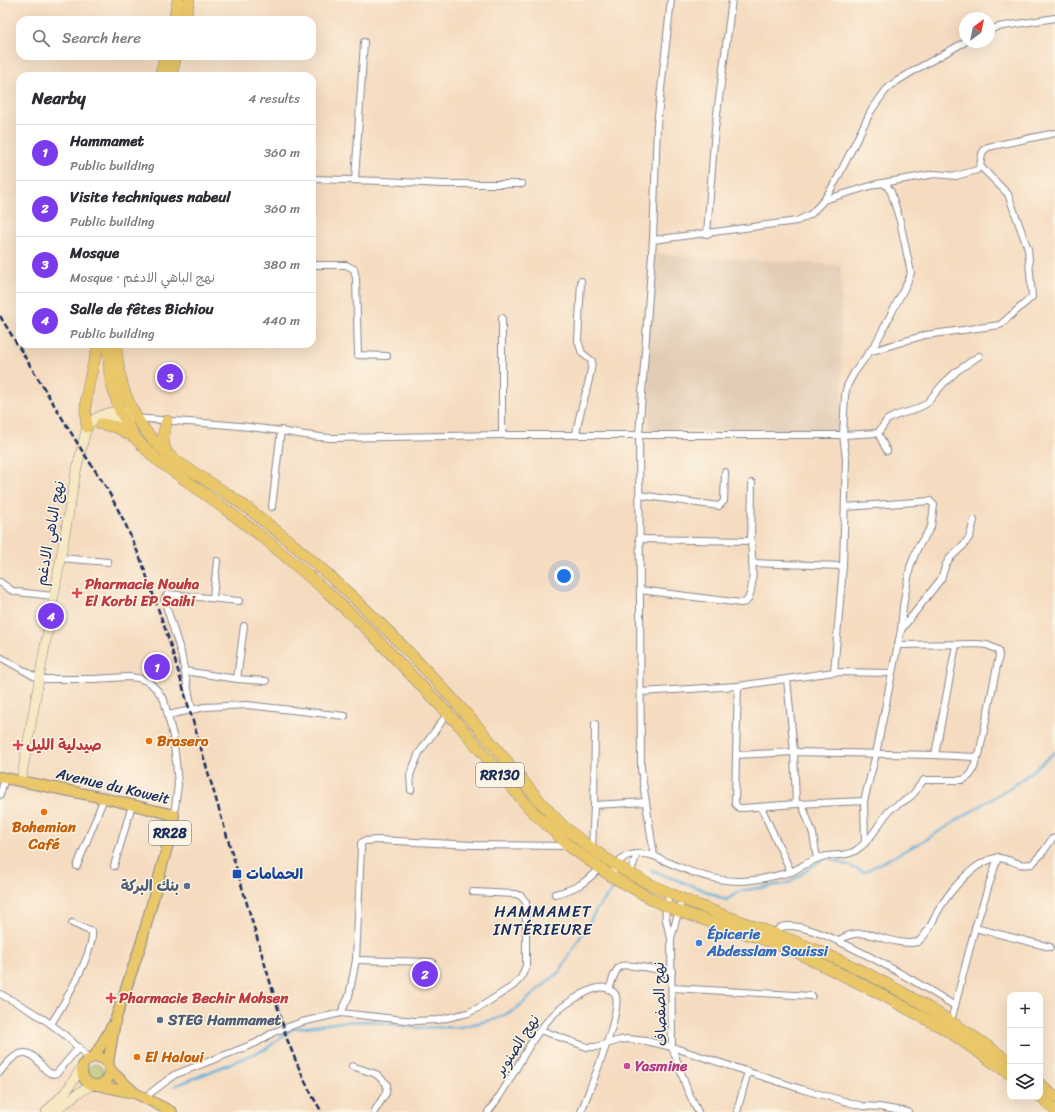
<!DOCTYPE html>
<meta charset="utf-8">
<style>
:root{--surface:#fff;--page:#f7f7f7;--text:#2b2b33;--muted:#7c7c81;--line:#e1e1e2;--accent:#7c3aed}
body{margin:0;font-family:Sriracha,"Playpen Sans Arabic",sans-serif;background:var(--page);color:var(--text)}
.controls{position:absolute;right:12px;bottom:12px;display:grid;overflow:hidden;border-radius:8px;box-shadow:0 4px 16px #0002}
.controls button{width:36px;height:36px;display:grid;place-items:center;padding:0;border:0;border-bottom:1px solid var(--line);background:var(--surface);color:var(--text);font:20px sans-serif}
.compass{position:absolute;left:959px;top:12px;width:36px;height:36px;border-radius:50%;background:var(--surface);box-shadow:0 4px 16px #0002;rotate:33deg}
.you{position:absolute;left:564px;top:576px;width:14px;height:14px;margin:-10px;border:3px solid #fff;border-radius:50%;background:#1a73e8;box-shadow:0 0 0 6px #1a73e833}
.badge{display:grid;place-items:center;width:26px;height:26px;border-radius:50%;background:var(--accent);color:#fff;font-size:13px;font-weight:700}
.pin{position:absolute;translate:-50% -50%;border:2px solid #fff;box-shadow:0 1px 4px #0006}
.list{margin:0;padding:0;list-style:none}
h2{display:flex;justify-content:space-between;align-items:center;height:52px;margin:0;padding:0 16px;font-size:17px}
h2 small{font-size:13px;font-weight:400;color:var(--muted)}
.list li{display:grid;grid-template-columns:26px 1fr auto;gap:12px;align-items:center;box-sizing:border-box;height:56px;padding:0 16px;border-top:1px solid var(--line)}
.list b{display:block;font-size:15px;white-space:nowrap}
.list p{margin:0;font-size:13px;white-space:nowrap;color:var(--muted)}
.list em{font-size:13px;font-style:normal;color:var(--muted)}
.icon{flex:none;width:22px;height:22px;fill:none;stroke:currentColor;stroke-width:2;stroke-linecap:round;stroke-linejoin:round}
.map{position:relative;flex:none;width:1055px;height:1112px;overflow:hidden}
.search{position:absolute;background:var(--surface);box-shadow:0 4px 16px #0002;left:16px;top:16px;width:300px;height:44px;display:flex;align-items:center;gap:10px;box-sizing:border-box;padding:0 14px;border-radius:12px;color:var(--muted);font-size:15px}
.panel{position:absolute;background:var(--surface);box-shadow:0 4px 16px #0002;left:16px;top:72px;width:300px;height:276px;border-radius:12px}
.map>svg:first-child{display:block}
.built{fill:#e2ccb5}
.grass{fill:url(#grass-tufts);stroke:#687860}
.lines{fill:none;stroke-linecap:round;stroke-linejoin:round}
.stream{stroke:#62afdb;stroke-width:2.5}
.street-casing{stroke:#88858e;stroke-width:8}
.secondary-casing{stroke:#88858e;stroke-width:10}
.primary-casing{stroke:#88858e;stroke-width:12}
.highway-casing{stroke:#88858e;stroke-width:12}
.street{stroke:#fff;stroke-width:6}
.secondary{stroke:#f7e9c3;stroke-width:9}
.primary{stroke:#eac769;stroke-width:10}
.highway{stroke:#eac769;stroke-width:11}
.rail{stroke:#1b2f5e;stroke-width:2.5;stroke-dasharray:6 3;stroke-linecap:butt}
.health-dot{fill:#e0444e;stroke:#fcf5e5;stroke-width:1.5}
.food-dot{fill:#e8710a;stroke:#fcf5e5;stroke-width:1.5}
.transit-dot{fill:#1a4fb4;stroke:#fcf5e5;stroke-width:1.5}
.service-dot{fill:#5c6f8a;stroke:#fcf5e5;stroke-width:1.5}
.shop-dot{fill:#3f7fe0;stroke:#fcf5e5;stroke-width:1.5}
.hotel-dot{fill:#d1479c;stroke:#fcf5e5;stroke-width:1.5}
.labels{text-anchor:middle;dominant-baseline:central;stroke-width:3;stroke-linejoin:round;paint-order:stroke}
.shield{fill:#fcf5e5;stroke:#5e6a86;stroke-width:1}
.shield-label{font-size:14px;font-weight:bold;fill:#1b2f5e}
.street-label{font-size:15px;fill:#1b2f5e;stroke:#fcf5e5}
.health-label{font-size:15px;font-weight:bold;fill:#be3a42;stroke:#fcf5e5;text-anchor:start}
.food-label{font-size:15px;font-weight:bold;fill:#c56008;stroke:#fcf5e5;text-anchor:start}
.transit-label{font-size:15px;font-weight:bold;fill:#164399;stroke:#fcf5e5;text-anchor:start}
.service-label{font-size:15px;font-weight:bold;fill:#4e5e75;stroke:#fcf5e5;text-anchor:end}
.shop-label{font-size:15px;font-weight:bold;fill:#366cbe;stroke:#fcf5e5;text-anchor:start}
.hotel-label{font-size:15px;font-weight:bold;fill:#b23c85;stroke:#fcf5e5;text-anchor:start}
.neighbourhood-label{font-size:16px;letter-spacing:1px;fill:#1b2f5e;stroke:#fcf5e5}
</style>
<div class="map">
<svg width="1055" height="1112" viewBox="0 0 1055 1112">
<defs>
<pattern id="grass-tufts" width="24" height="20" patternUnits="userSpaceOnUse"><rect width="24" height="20" fill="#b4c163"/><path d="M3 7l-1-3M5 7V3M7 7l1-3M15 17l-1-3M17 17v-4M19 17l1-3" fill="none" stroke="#929d55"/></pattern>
</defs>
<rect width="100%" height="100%" fill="#fcf5e5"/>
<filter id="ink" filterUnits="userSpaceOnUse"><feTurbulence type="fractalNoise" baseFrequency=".025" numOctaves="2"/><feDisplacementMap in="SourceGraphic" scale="8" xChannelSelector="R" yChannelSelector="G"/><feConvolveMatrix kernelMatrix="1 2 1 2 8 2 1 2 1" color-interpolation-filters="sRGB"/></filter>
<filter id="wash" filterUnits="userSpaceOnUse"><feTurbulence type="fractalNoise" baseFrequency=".012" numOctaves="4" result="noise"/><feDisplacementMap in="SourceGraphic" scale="16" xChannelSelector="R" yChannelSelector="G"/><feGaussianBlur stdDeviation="0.9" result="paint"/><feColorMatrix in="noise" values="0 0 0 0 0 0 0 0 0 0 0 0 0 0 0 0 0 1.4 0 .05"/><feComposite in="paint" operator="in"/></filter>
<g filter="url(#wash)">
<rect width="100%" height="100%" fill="#f5dbbf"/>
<!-- built -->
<path class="built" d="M648 254 841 265 842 432 649 430Z"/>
<!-- grass -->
<circle class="grass" cx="95" cy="1072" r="8"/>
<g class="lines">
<!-- stream -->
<g class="stream">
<path d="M650 870 701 889 726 900 740 891 789 883 808 869 827 857 864 872 927 839 1020 781 1055 752"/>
<path d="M175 1086 266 1049 292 1029 342 1022 370 1021 416 1028 460 1027 496 1019 516 1009 560 971 597 909 614 888"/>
</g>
</g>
</g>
<g filter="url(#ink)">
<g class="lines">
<!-- street casing -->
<g class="street-casing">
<g id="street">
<path d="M989 30 998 27 1055 18"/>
<path d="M312 179 383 181 443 184H522"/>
<path d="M355 180 364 42"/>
<path d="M882 183 935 174 956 176 977 170 980 166 982 154 984 150 988 147 1055 133"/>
<path d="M707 234 715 129 732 0"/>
<path d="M653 240 797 221 811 214 824 200 836 181 871 111 886 90 894 83 915 70 965 42"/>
<path d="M312 265H346L354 269 356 278 358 355 387 356"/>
<path d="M502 318V435"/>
<path d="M869 352 925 335 1000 325 1032 297 1028 249 1013 208 1008 194 980 166"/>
<path d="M137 418C177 422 217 423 257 428 282 430 307 437 332 438L502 435H843L878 433 887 451"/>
<path d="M878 433 887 420 897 415 914 410 926 404 943 384 957 371 979 356"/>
<path d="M576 435C579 409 590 387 592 361L582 353 578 341 581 281"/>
<path d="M639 495 719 506 724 501 725 472"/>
<path d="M272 507 281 430"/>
<path d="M845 507 930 501 934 505 931 527 918 547 910 567 903 606 901 630"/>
<path d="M639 539 751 541 752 483"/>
<path d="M60 558 108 562"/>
<path d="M752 563 843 566 846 459 843 435 845 395 847 386 854 373 876 343 906 285 911 273 900 221 891 192 887 186 882 183 877 184 824 200"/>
<path d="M0 582 11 590 17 592 53 596"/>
<path d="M640 590 741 603 746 602C756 590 752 557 751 541"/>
<path d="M213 597 217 561"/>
<path d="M898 645 977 644 987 645 998 650 999 656 979 755 974 757 935 755"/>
<path d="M0 657 39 679H94L128 677 138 678 149 682 157 690 164 700 173 736 176 762 178 785 174 815"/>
<path d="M184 671 237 679 266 681"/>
<path d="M834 672 843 566"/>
<path d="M237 679 244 626"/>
<path d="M787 679 794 752 796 804"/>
<path d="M738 686 736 755 794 752 935 755 956 645"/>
<path d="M641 692 738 686 834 672 892 673 901 630 941 579 946 564 950 558 964 545 970 536 974 520"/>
<path d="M192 709 181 653 164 599 168 594 239 601"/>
<path d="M168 715 205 707 247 705 345 716"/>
<path d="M736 755 735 804 739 808H743L796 804 864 801 876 754 892 673"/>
<path d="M411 790 410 775 419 753 448 713"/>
<path d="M0 795 5 778"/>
<path d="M864 801 865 843"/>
<path d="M802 804 813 834 817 859"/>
<path d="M594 805 646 802"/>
<path d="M592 849 594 805 595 724"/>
<path d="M654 856C685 870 717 885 752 880 765 879 778 875 791 872L761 807"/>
<path d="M77 866 104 798"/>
<path d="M114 866 132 805"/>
<path d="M791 872C801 867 811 860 822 857 834 854 845 857 855 851 871 841 878 824 889 811 895 805 904 802 910 797 916 792 918 786 924 780H962C974 776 974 767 977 756"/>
<path d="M630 874 637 854"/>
<path d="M611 876C614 871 617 864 621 860 629 852 644 853 654 856L641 769 639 435 653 240 657 125 671 0"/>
<path d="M555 894C575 889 585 884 599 868"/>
<path d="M670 894C663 912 665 920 671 938"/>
<path d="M682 899 671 938 672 1047 687 1089 698 1112"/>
<path d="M975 928 1050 947"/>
<path d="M774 933C778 929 781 926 787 926 801 925 826 935 838 941 865 921 888 948 918 942 928 934 932 922 938 911 949 892 973 862 996 858 1003 857 1013 862 1020 864 1024 865 1028 864 1032 864L1043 852 1052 839 1055 838"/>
<path d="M838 941C879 960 917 982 955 1006"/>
<path d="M356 960 432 962"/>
<path d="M672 988 812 996"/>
<path d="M609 989C612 983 614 970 621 966 627 963 663 971 672 972"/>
<path d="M0 994C34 1011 64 1030 89 1059"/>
<path d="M341 1013 349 996 356 960 361 848V843L364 841 378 840 473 845 567 846"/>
<path d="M951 1021 975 928 998 857"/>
<path d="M51 1024C63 1005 94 953 92 932L72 923"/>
<path d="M540 1030 587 1047H596L620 1040 628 1039 646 1041 672 1047 801 1089 862 1106 879 1107 908 1112"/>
<path d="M352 1066 376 1074 387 1084 386 1093 374 1112"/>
<path d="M0 1072C35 1025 39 1081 57 1073L79 1047"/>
<path d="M144 1098 174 1075 256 1043 274 1032 302 1022 341 1013 414 1021 438 1020 468 1013 480 1007 513 986 521 978 526 966V902L521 896 516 894 473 892"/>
<path d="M488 1112C512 1083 526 1042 552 1016 560 1007 586 990 598 988 604 986 614 990 616 996 621 1016 589 1090 581 1112"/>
<path d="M737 1112 748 1071"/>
</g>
</g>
<!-- secondary casing -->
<g class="secondary-casing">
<g id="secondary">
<path d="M100 424 112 420 130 418"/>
<path d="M21 781 76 472 86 430C92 413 116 410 132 411"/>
<path d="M46 1112 67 1090 82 1067"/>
<path d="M54 1112 78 1093 92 1085"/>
</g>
</g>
<!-- primary casing -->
<g class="primary-casing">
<g id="primary">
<path d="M0 777 104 798 174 815 169 840 141 944 115 1021 108 1064"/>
<path d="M94 1057 112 1026"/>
<circle cx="96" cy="1071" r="14"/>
<path d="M110 1070 135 1093"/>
<path d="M97 1085 137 1094 172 1112"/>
</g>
</g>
<!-- highway casing -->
<g class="highway-casing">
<g id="highway">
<path d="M174 20 178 0"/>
<path d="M185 20 189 0"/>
<path d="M160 76 165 56"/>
<path d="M171 76 176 56"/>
<path d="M108 344 110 377 114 392 120 411 135 438 156 459 217 503 265 539 325 590 369 631 459 725 530 809 569 846 611 876 657 902 678 911 768 941 800 954 875 991 948 1031 1010 1074"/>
<path d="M116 344C118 382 128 412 154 441 170 460 204 478 226 493 263 518 298 548 332 578 380 621 426 669 469 717 485 735 500 753 515 771 530 790 545 808 562 825 578 839 596 852 614 864 678 904 752 923 821 952 887 980 952 1020 1010 1062"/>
<path d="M167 421C163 432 161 442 167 453"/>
<path d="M101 424 116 427 134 437"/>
<path d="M87 427C82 401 92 369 99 344"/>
<path d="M1040 1084 1055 1096"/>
<path d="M1040 1097 1055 1110"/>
</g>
</g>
<!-- street -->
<use href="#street" class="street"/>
<!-- secondary -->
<use href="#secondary" class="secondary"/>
<!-- primary -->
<use href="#primary" class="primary"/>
<!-- highway -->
<use href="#highway" class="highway"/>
<!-- rail -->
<path class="rail" d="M0 316 81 449 106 487 124 521 141 560 168 637 287 1039C297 1064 307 1089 322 1112"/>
</g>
</g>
<!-- markers -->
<g class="health-dot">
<path d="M75 587h4v4h4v4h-4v4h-4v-4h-4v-4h4z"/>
<path d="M16 739h4v4h4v4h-4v4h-4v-4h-4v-4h4z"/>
<path d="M109 992h4v4h4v4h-4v4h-4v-4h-4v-4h4z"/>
</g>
<g class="food-dot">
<circle cx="149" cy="741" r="4"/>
<circle cx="44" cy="812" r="4"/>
<circle cx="137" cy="1057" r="4"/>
</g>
<rect class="transit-dot" x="232" y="869" width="10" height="10" rx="2"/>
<g class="service-dot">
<circle cx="187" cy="886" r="4"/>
<circle cx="160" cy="1020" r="4"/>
</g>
<circle class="shop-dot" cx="699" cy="943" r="4"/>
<circle class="hotel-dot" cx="627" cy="1066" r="4"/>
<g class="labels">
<!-- shield labels -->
<g class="shield">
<rect x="476" y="763" width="48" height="24" rx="3"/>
<rect x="149" y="821" width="42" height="24" rx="3"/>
</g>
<g class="shield-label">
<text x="500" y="775">RR130</text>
<text x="170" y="833">RR28</text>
</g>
<!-- street labels -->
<g class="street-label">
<text transform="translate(50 533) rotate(-80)">نهج الباهي الادغم</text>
<text transform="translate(113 786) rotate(13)">Avenue du Koweit</text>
<text transform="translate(660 1004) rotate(-92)">نهج الصفصاف</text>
<text transform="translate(517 1045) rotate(-57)">نهج الصنوبر</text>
</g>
<!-- health labels -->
<g class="health-label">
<text x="85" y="584">Pharmacie Nouha<tspan x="85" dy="17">El Korbi EP Saihi</tspan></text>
<text x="26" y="745">صيدلية الليل</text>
<text x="119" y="998">Pharmacie Bechir Mohsen</text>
</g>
<!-- food labels -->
<g class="food-label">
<text x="157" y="741">Brasero</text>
<text x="44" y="827" text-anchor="middle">Bohemian<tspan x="44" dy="17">Café</tspan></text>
<text x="145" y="1057">El Haloui</text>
</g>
<!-- transit labels -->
<g class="transit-label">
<text x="246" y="874">الحمامات</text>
</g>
<!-- service labels -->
<g class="service-label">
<text x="179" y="886">بنك البركة</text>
<text x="168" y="1020" text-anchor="start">STEG Hammamet</text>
</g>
<!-- shop labels -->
<g class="shop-label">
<text x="707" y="934">Épicerie<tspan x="707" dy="17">Abdesslam Souissi</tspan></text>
</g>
<!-- hotel labels -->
<g class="hotel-label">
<text x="635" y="1066">Yasmine</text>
</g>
<!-- neighbourhood labels -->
<g class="neighbourhood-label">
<text x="543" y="911">HAMMAMET<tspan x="543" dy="18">INTÉRIEURE</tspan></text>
</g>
</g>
</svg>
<div class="controls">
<button>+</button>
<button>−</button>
<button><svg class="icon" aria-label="layers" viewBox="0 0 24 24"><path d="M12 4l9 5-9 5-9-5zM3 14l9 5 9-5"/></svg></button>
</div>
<svg class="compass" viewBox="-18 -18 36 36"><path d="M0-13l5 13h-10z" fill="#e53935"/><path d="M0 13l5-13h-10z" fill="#7c7c81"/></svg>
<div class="you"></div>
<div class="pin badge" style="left:157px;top:667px">1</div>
<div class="pin badge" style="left:425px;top:974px">2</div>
<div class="pin badge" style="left:170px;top:377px">3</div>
<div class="pin badge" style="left:51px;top:616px">4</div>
<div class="search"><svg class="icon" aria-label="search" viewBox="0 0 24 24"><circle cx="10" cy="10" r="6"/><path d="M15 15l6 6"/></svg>Search here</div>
<section class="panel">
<h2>Nearby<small>4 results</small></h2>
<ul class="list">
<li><span class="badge">1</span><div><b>Hammamet</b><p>Public building</p></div><em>360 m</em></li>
<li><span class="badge">2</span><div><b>Visite techniques nabeul</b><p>Public building</p></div><em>360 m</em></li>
<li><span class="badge">3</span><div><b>Mosque</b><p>Mosque · نهج الباهي الادغم</p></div><em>380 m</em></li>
<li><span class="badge">4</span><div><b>Salle de fêtes Bichiou</b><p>Public building</p></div><em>440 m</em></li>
</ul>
</section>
</div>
